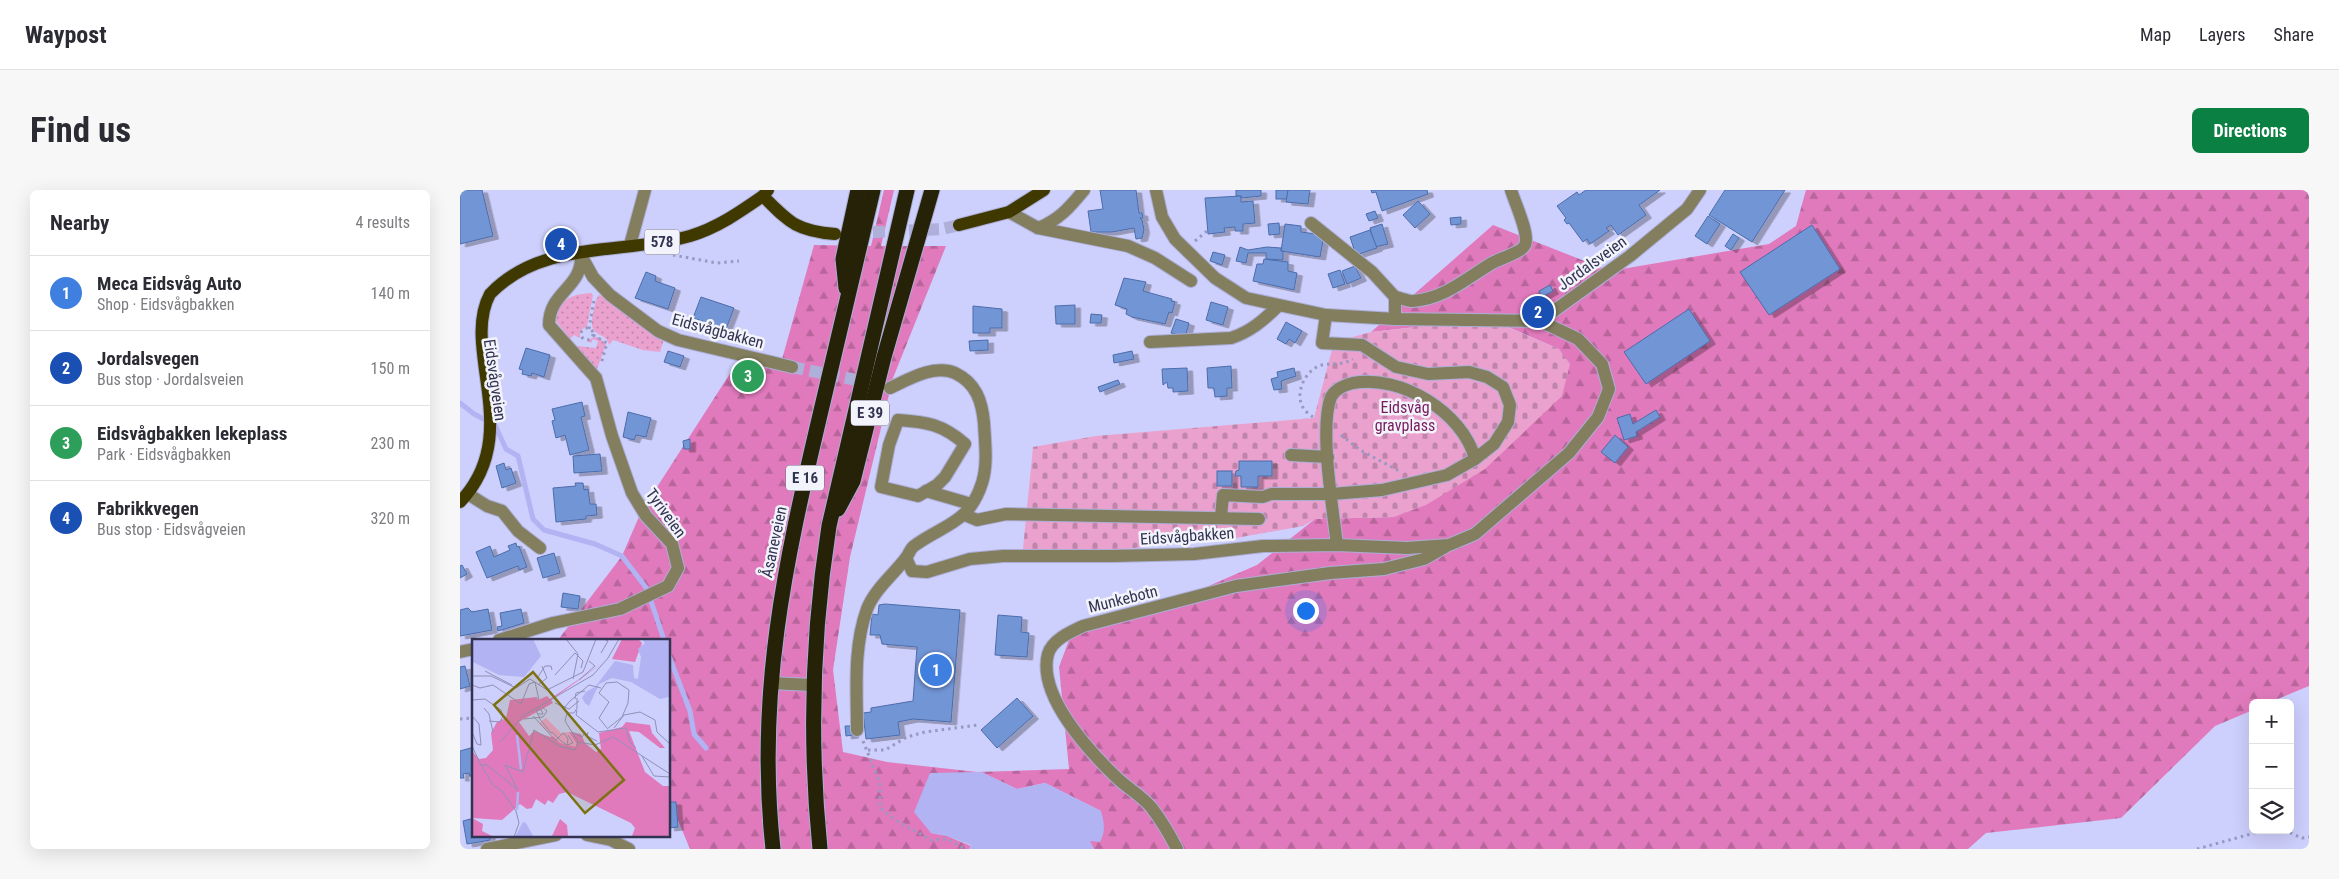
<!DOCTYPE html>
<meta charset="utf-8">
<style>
:root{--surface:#fff;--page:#f7f7f7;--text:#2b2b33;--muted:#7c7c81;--line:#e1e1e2;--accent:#0b8043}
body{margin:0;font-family:"Roboto Condensed",sans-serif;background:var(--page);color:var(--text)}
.controls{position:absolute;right:15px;bottom:15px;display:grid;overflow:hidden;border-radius:8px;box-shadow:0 5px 20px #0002}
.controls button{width:45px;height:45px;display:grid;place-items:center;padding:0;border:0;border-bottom:1px solid var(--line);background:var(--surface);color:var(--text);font:25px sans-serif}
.you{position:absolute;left:845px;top:420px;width:18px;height:18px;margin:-12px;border:4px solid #fff;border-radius:50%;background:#1a73e8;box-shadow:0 0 0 8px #1a73e833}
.badge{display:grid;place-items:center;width:32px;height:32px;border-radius:50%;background:var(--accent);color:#fff;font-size:16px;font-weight:700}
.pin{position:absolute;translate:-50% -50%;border:2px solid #fff;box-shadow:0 1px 5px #0006}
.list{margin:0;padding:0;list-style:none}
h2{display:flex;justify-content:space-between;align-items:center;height:65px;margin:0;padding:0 20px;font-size:21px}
h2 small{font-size:16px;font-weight:400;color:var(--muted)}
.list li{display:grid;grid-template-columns:32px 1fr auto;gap:15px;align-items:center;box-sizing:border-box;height:75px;padding:0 20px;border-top:1px solid var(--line)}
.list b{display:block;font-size:19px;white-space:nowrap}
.list p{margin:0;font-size:16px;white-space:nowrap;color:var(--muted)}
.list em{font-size:16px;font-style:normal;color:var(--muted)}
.icon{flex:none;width:28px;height:28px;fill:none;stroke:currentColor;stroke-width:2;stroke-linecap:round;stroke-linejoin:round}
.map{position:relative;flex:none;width:1849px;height:659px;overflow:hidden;border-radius:8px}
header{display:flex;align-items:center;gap:30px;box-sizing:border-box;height:70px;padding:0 25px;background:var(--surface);border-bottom:1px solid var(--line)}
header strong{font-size:24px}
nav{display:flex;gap:28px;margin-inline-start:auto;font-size:18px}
.intro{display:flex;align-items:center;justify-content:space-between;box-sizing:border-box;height:120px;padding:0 30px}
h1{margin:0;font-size:35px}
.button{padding:12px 22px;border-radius:8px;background:var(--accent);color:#fff;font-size:18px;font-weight:700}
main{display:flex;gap:30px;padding:0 30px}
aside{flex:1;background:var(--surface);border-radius:8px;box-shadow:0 5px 20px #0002}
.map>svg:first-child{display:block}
.grass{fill:url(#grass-dots)}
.forest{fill:url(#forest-firs)}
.cemetery{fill:url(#cemetery-stones)}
.water{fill:#b1b3f2}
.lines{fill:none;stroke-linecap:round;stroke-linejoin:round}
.stream{stroke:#b1b3f2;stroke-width:5}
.building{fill:#7295d6;stroke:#4c6caa;filter:url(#shadow)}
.minor-tunnel{stroke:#aeb0da;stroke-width:12;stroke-dasharray:12 6;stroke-linecap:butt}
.major-tunnel{stroke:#aeb0da;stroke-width:12;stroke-dasharray:12 6;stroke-linecap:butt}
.minor-casing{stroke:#abadd6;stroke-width:14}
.major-casing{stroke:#abadd6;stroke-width:14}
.highway-casing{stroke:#abadd6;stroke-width:17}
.path{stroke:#9799c1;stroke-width:3;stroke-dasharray:2.5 4;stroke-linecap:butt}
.minor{stroke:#827e5e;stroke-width:12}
.major{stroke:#3f3900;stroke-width:12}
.highway{stroke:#252207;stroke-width:15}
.labels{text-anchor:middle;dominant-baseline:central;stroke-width:5;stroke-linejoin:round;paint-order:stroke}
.shield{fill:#f3f4fb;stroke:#6c6d84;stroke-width:1}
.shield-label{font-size:15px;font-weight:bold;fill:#323351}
.street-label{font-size:16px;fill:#323351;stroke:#f3f4fb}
.park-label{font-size:16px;fill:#761a5b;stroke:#f3f4fb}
.inset-river{fill:none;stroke:#b1b3f2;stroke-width:2.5}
.inset-road{fill:none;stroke:#8f91b8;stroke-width:1}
.view{fill:#7c7212;fill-opacity:0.15;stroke:#7c7212;stroke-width:2.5}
.inset-edge{fill:none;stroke:#323351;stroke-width:2.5}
</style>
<header>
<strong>Waypost</strong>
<nav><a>Map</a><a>Layers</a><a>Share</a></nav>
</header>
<div class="intro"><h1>Find us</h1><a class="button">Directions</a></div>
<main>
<aside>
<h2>Nearby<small>4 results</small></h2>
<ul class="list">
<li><span class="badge" style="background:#3f7fe0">1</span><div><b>Meca Eidsvåg Auto</b><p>Shop · Eidsvågbakken</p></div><em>140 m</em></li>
<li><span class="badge" style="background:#1a4fb4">2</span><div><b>Jordalsvegen</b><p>Bus stop · Jordalsveien</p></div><em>150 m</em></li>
<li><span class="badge" style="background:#2e9e5b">3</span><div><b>Eidsvågbakken lekeplass</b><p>Park · Eidsvågbakken</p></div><em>230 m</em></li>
<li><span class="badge" style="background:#1a4fb4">4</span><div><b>Fabrikkvegen</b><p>Bus stop · Eidsvågveien</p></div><em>320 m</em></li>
</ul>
</aside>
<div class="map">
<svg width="1849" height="659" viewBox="0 0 1849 659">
<defs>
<pattern id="grass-dots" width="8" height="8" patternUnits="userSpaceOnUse" patternTransform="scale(1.25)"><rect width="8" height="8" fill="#eba1ce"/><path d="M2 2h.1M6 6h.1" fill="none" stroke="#bf84aa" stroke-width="1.8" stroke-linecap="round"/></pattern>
<pattern id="forest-firs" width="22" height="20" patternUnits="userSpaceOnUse" patternTransform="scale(1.25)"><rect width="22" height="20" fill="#e17abc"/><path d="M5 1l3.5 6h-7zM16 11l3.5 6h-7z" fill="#b7659b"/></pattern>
<pattern id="cemetery-stones" width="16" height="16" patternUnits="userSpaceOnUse" patternTransform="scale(1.25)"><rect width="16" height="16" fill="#eba1ce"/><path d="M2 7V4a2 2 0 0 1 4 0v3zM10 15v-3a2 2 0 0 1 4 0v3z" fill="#bf84aa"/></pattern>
<filter id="shadow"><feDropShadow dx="5.5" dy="3" stdDeviation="0" flood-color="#0004"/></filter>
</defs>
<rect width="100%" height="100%" fill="#cdcffc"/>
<!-- grass -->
<g class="grass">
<path d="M131 103 133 105 127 136 120 141V148L114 145 110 149 96 131C96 110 112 104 131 103Z"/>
<path d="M139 105 146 107 204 149 200 162 183 160 153 150 149 155C146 139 127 151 133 123 135 117 135 110 139 105Z"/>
<path d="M134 147 140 148 146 154 136 182 116 156 136 158 138 151 133 149 131 153 127 151Z"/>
</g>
<!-- forest -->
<path class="forest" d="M424 0H434L421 56H486L433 188 390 367 373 480 383 562 427 572 517 582 609 579 599 477 609 450 628 438 712 420 727 412 730 404 797 375 855 329 934 327 1099 159 1039 133 1010 131 911 142 1033 35 1150 81 1309 54 1336 36 1346 0H1849V496L1808 513H1793V520L1755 536 1661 628 1526 643 1508 659H634L629 651 641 621 585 593 557 599 521 582 471 643 487 646 511 656 509 659H230L209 609V450H98L162 366 181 322 280 168 319 180 354 55 411 56Z"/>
<!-- cemetery -->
<path class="cemetery" d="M1010 131 1038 133 1099 159 1110 174 1102 206 1025 279 966 315 934 327 855 329 843 336 776 348 562 369 573 257 636 246 854 228 874 152 911 142Z"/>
<!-- water -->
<path class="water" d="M521 582 557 599 585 593 641 621C644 632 646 641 640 652L630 651 634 659H509L511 655 487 646 471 643 454 622 470 583Z"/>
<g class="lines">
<!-- stream -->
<g class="stream">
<path d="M0 213 14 224 35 235 46 259 58 266 73 329 84 340 135 354 162 366 187 399 204 450"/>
<path d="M209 466 230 521 234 544 246 558"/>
</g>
</g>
<!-- building -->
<g class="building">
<path d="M0 0H22L33 46 0 54Z"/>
<path d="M640 0H676L679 23H682L683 28H680L682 30 684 40 682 48 676 49 674 38 652 42H631L628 21 643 19Z"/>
<path d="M776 0H801V6L781 8V6H776Z"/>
<rect x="816" y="0" width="12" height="9"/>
<path d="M828 0H850L848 14 826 12Z"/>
<path d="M911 0H967L968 4 922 21 916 2 912 3Z"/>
<path d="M1126 0H1200L1179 15 1186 25 1158 45 1151 35 1146 38 1149 41 1130 54 1127 49 1123 52 1109 33 1107 34 1104 30 1106 28 1097 16 1117 2 1119 5Z"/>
<path d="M1265 0H1325L1292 52 1249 25Z"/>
<path d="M781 6V12L793 11 795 33 783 34V41H775V37L764 38 765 42 748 44 745 8Z"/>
<path d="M958 11 970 24 955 38 943 25Z"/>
<path d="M915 21 918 28 909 31 906 24Z"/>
<path d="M1248 26 1260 34 1247 54 1235 46Z"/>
<path d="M1001 27V34L991 35 990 28Z"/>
<path d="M819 33 820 44 809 45 808 34Z"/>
<path d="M825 34 841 36V42L864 45 860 67 821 61Z"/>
<path d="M922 34 928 54 915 57 910 38Z"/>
<path d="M1352 35 1380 79 1309 125 1280 82Z"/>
<path d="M910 40 917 58 896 65 890 47Z"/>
<path d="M1273 44 1279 48 1271 60 1265 56Z"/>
<path d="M780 57 788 60 807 57 821 58V61H823V70L806 69V63H788L786 73 776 71Z"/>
<path d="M753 62 765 65 762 75 750 71Z"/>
<path d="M804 69 828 72V81L837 83 834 100 793 91 797 74H803Z"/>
<path d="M895 76 901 88 887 94 882 81Z"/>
<path d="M880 80 885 94 873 98 868 84Z"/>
<path d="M186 82 196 86 195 91 215 98 208 119 175 108Z"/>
<path d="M664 88 686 92 683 101 712 109 711 111 715 112 712 123 709 122 705 134 672 127 666 124 667 119 655 115Z"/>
<path d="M1090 95 1093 101 1082 107 1079 101Z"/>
<path d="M241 107 274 118 266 139 262 138 260 143 249 139 251 134 233 128Z"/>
<path d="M751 112 768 117 763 135 746 130Z"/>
<path d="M615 115V134H596L595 116Z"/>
<path d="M513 116 542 119V138H530V143H513Z"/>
<path d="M1229 119 1250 151 1186 194 1164 162Z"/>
<path d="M631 124 642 125 641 133H630Z"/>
<path d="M716 129 729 133 725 147 711 143Z"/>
<path d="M826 132 842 141 835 153 829 149 826 154 817 149Z"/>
<path d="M528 150V160L510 161 509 151Z"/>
<path d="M66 158 90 165 84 187 72 183 71 186 62 184 63 180 59 179Z"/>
<path d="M208 161 224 166 220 177 204 172Z"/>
<path d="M672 161 674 169 654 173 653 165Z"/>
<path d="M771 176 772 198H767V206L755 207 754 198H748L747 178Z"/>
<path d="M727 178 728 201 713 202V198H708L707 192 703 195 702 179Z"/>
<path d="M834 178 836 186 821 191 822 199 814 200 811 189 818 187 817 182Z"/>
<path d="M658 190 660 194 640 202 638 197Z"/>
<path d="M122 212 125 226 121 227 129 260 110 265 105 245 96 248 92 231 95 230 92 219Z"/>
<path d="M1196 220 1200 227 1176 242 1177 246 1164 250 1157 228 1170 224 1173 234Z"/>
<path d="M168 222 191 228 186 247 176 245 174 250 163 247Z"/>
<path d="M1155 245 1168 257 1155 273 1141 262Z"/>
<path d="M230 249V259H224L223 251Z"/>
<path d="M140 264 142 281 114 283 113 266Z"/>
<path d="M779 271H812V286H798V297H781V286H775L776 281 779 280Z"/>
<path d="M44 273 46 280 51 278 56 293 42 298 36 276Z"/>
<rect x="757" y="281" width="15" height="15"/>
<path d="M115 293H123L124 300 128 299 130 314H136L137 325 126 326V329L96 332 93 298 116 296Z"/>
<path d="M56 353 57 357 59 356 67 377 59 380 58 376 27 388 16 362 30 356 34 367 50 360 48 356Z"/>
<path d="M94 363 100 383 83 388 77 368Z"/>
<path d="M2 375 7 384 0 388V376Z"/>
<path d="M103 403 120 406 118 419 101 417Z"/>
<path d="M425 414 500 420 491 532 453 529 438 532 440 545 406 549 403 523 411 522V518L453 511 457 457 422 454 420 445H410L412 424 418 425 419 415Z"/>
<path d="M8 418 12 422 28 419 32 440 0 446V420Z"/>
<path d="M61 419 64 433 38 441 37 437 42 436 40 423Z"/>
<path d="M538 425 562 427 561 442 569 443 567 467 535 465Z"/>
<path d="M5 476 10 496 0 499V477Z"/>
<path d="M557 508 573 526 537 558 521 540Z"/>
<path d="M385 536H392L393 545 386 546Z"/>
<path d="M14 557V586H10L9 583 3 584 4 588H0V561Z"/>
<path d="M209 612H216L218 637 209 638Z"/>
<path d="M14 628V645H30V650L7 654 3 631Z"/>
</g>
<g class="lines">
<!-- minor-tunnel -->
<path class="minor-tunnel" d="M332 177 411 193"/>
<!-- major-tunnel -->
<path class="major-tunnel" d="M395 43 482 39 499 35"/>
<!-- minor casing -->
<g class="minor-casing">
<g id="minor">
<path d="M696 0 702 27 715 49 755 88 786 108 866 125 935 129 1080 131 1170 66 1227 19 1240 0"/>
<path d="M549 22 578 38C599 30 610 17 624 0"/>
<path d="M851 33 912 82 935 107V129"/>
<path d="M578 38 668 56 695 68 731 91"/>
<path d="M170 55 185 0"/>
<path d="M122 67 133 87 150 105 198 141 218 150 332 177"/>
<path d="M935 107C941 108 948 111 953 111 984 109 1007 88 1032 73 1039 69 1062 62 1065 55 1070 44 1054 11 1051 0"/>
<path d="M866 125 862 153 902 155 936 177 968 184 1009 182 1027 187 1043 197 1050 215 1048 232 1034 254 1015 269"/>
<path d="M690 152 771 148C790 142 804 130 818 116"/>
<path d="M438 230C467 232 482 234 505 254L485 287 477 295 458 306 421 297 429 255Z"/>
<path d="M831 265 868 267"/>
<path d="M466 301 511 314"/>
<path d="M8 304 27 316 42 321 58 341 80 358"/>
<path d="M505 325 517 330 546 324 799 329"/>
<path d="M761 327 763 305 803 307 811 304H871L922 300 987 285 1015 269C1003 222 940 184 893 193 885 195 875 199 871 207 859 238 873 320 877 355"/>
<path d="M446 368 452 381 467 382 510 369 543 366H653L734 364 803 356 877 355 947 358 989 355 1015 344 1109 263 1138 227 1149 199 1142 174 1118 149 1080 131"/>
<path d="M39 450 93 433 160 419 208 396 218 378 212 354 186 326 172 303 152 246 136 188 89 135C89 100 124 99 121 62"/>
<path d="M0 462 14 459"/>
<path d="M310 493 353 495"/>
<path d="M397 540C397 500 393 458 407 419 415 399 433 385 446 368 449 364 450 359 454 356 484 334 509 334 522 293 528 274 525 253 524 233 522 211 516 193 495 183 474 174 449 189 430 198"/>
<path d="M127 645 151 650 169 659"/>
<path d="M27 659 96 645"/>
<path d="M717 659C710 645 701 630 691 617 681 605 667 598 656 587 629 561 577 505 588 464 592 450 610 442 623 436L776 396 870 383 924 379 964 369 985 357"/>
</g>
</g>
<!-- major casing -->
<g class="major-casing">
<g id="major">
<path d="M303 6C329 32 336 41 375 44"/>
<path d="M499 35 549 22 584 0"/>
<path d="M0 312C65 244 0 159 30 104 82 49 164 65 230 46 257 38 280 22 303 6L308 0"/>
</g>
</g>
<!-- highway casing -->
<g class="highway-casing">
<g id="highway">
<path d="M386 98 383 69 398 0"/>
<path d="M378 319 393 291 424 167 472 0"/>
<path d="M313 659C296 505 325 373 360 225 378 150 396 75 413 0"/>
<path d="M360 659C349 550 352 444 369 336L447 0"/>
</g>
</g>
<!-- path -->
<g class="path">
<path d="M735 51 747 41"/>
<path d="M213 65 257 73 279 71"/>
<circle cx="127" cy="144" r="6"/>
<path d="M129 139 134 110"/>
<path d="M133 145 147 153 141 174"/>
<path d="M853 227C850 225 846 222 844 219 834 205 844 182 859 176 868 172 879 177 893 169"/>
<path d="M881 245 900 260 939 281"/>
<path d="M0 529 14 528"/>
<path d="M403 551 420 593V618L437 631 471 650 488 649 505 659"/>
<path d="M408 560H425L447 547 465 542 518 535"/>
<path d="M1824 640 1842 648 1849 647"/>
<path d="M1737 659 1805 640"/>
</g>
<!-- minor -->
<use href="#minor" class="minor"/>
<!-- major -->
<use href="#major" class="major"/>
<!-- highway -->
<use href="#highway" class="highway"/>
</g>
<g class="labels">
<!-- shield labels -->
<g class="shield">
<rect x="184.5" y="39.5" width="35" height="25" rx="4"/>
<rect x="391" y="210.5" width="38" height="25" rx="4"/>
<rect x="326" y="275.5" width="38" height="25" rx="4"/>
</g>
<g class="shield-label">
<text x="202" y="52">578</text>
<text x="410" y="223">E 39</text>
<text x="345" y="288">E 16</text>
</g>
<!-- street labels -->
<g class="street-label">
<text transform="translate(1132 73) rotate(-36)">Jordalsveien</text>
<text transform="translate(258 141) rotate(15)">Eidsvågbakken</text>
<text transform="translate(35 190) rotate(82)">Eidsvågveien</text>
<text transform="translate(206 323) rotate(54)">Tyriveien</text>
<text transform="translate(727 346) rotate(-4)">Eidsvågbakken</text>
<text transform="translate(314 352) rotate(-78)">Åsaneveien</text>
<text transform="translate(663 409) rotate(-14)">Munkebotn</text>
</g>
<!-- park labels -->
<g class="park-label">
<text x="945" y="217">Eidsvåg<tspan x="945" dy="18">gravplass</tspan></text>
</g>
</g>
<!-- overview -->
<g transform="translate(12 449)">
<rect width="198" height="198" fill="#cdcffc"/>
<path d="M150 0H166L170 4 163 23 140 20ZM131 24 79 61 81 64 47 83 57 97 62 92 78 98 97 93 109 95 113 104 124 113 129 110 127 94 150 88 154 83 178 86 180 94 193 109H188L167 93 157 92 173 133 191 147H197V197H160L163 189 159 184 95 153 87 155 81 164 76 161 73 166 64 160 60 169 55 170 48 165 30 181 0 179 11 185 10 192 20 197H0V112L7 120 14 119 21 111 19 94 25 83 34 79 38 61 65 58 66 61 75 57 78 60ZM88 180 95 186 96 197H80Z" fill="#e17abc"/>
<path d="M74 79 89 94 97 93 105 105 103 108 88 104 67 84Z" fill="#eba1ce"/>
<path d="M0 0H61L69 17 52 38 27 36 1 23ZM170 0H197V58L188 60 159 43 140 39 127 45 117 67 113 64 110 59 114 53 123 48 143 22 161 26 162 39 166 40 169 18 166 10 173 4ZM51 183 54 184 61 197 43 198Z" fill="#b1b3f2"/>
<path class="inset-river" d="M45 96 49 130M45 171 46 153"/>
<path class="inset-road" d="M94 0 106 15 101 40M129 14 136 2 132 0M13 32 40 46M83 36 103 14 111 22 109 29M0 37H19L44 49 58 40 75 51M66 38 73 27H79L80 31M107 41 123 27 117 22M63 43 67 61M0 46 8 49 21 46 49 65 57 45 63 43M66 46 75 39 70 27M75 51 111 33 124 0M105 59V69L102 74H95L93 82 106 103 123 106 141 98 198 135M103 60 104 54 113 52M0 61 13 60 29 71 31 77 28 83 17 82M98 62 117 46 129 49M83 64 93 68 98 62M87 66 97 70 107 62M12 69 17 75 21 93M105 71 104 76 126 93 154 89 158 103 164 109M66 75H71L69 70 64 72 68 79M0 77 7 85 9 106 5 105 0 93M61 77 83 101M67 79 79 94M52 80 71 78 75 72 70 68M135 89 127 79 137 63 127 54 134 44 145 43 157 51 156 64 150 78 135 90M142 89 152 76 168 73 183 81 185 93 198 105M100 93 110 98 113 94M116 93 115 97 125 102M79 94 80 93 89 102 95 106 96 100 92 94 90 95 83 102M28 103 51 77 121 36 136 19 147 0M95 106 101 104 96 96M0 107 9 126M87 107 103 111 106 103M170 117 182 137 198 138M42 198 47 184 44 172 31 153 21 146 9 126H15L46 151 33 126 51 133 62 91 89 108"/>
<path class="view" d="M61 33 152 141 113 174 22 66Z"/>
<rect width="198" height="198" class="inset-edge"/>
</g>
</svg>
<div class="controls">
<button>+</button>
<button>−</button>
<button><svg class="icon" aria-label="layers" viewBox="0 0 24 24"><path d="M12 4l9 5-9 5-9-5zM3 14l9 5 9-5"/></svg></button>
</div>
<div class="you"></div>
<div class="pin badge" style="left:476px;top:480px;background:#3f7fe0">1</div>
<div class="pin badge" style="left:1078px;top:122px;background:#1a4fb4">2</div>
<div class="pin badge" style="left:288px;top:186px;background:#2e9e5b">3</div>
<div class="pin badge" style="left:101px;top:54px;background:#1a4fb4">4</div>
</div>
</main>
